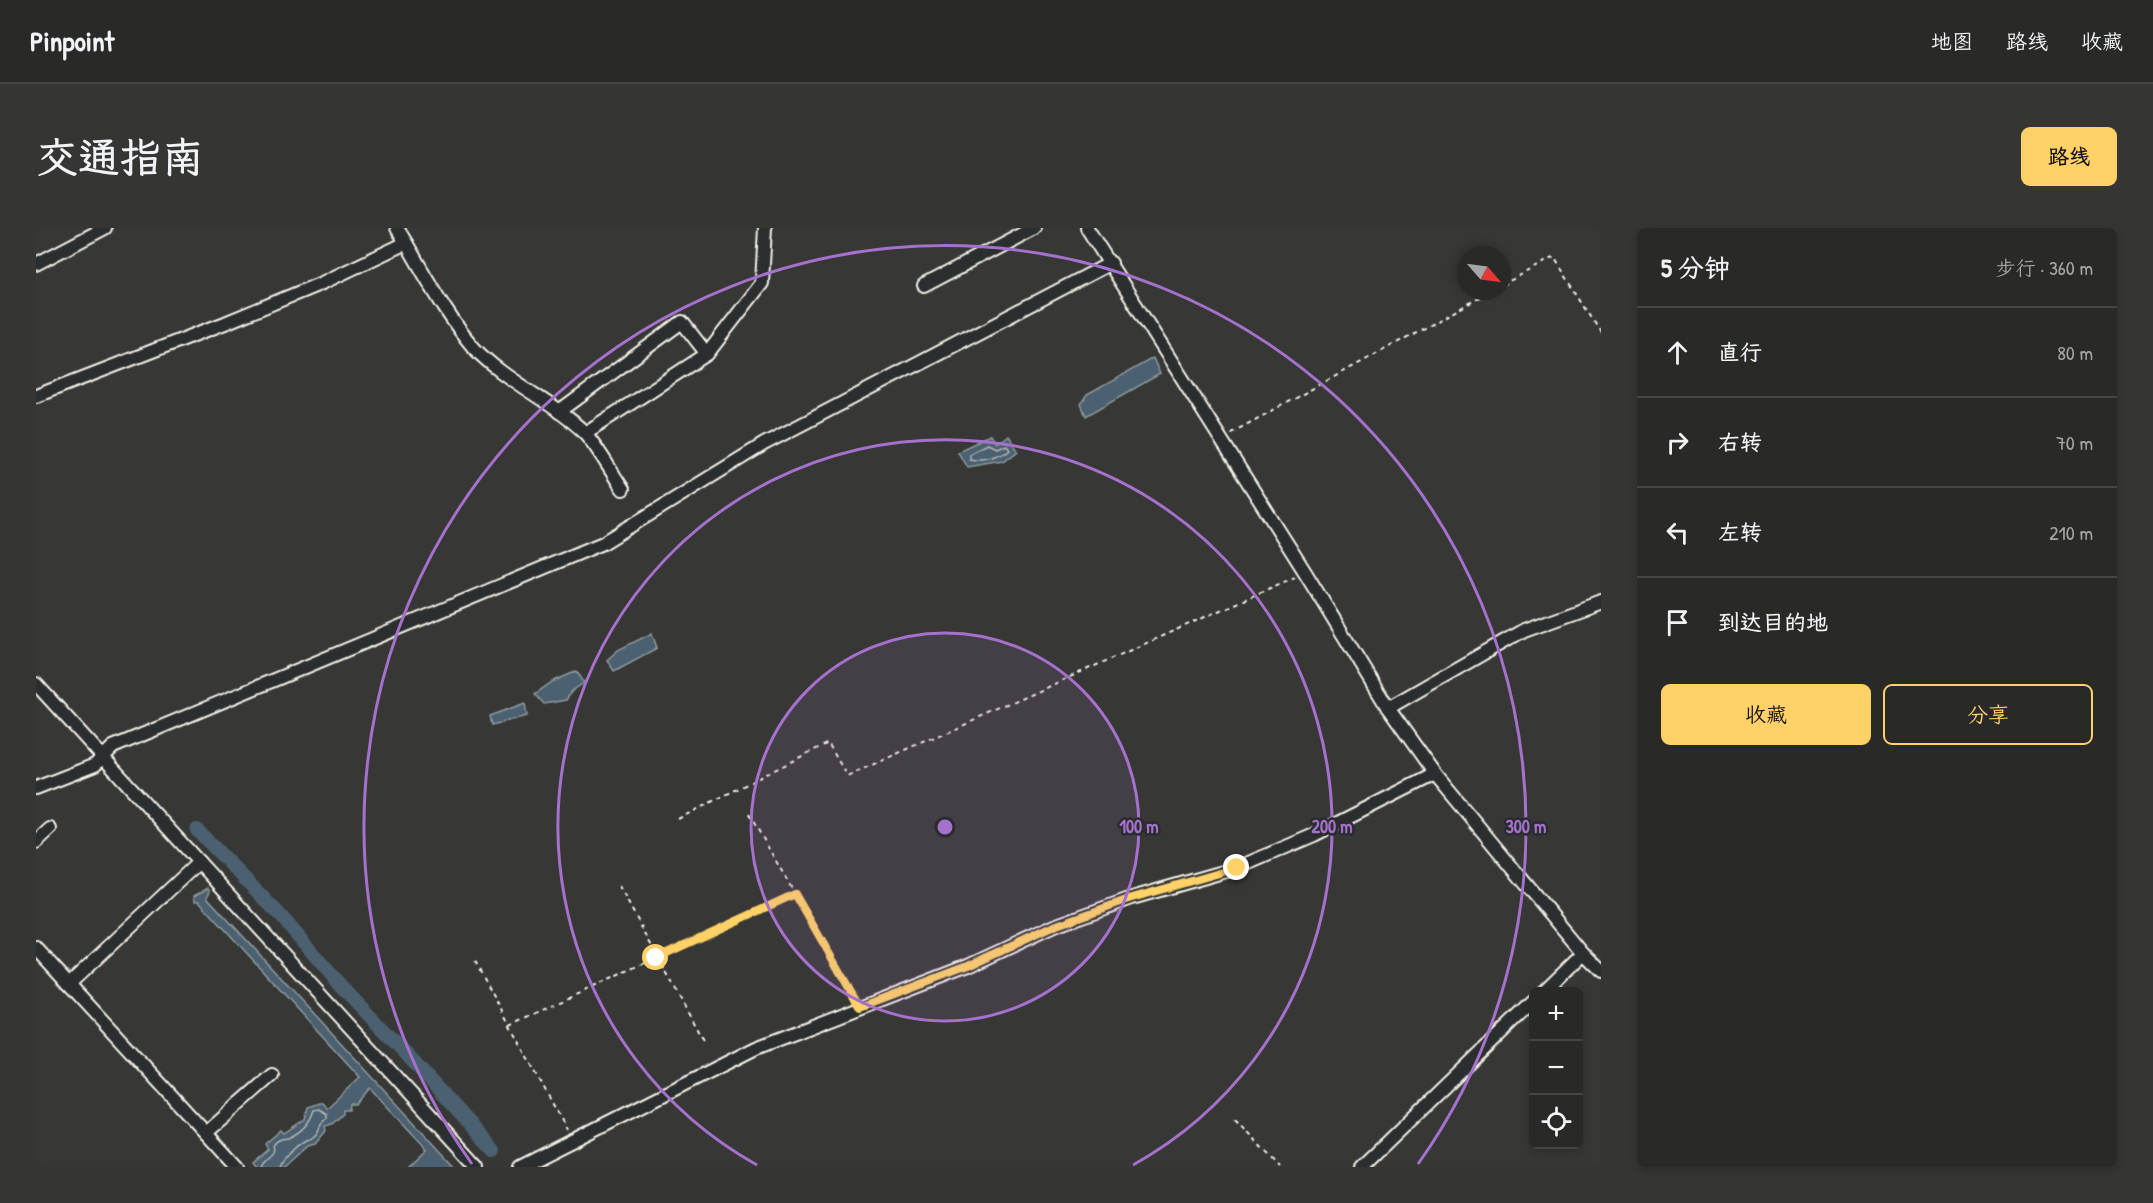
<!DOCTYPE html>
<html lang="zh">
<meta charset="utf-8">
<style>
:root{--surface:#292928;--page:#353534;--text:#f1f3f6;--muted:#a5a6a8;--line:#454545;--accent:#ffd166}
body{margin:0;font-family:"Patrick Hand","LXGW WenKai TC",sans-serif;background:var(--page);color:var(--text)}
.controls{position:absolute;right:18px;bottom:18px;display:grid;overflow:hidden;border-radius:9px;box-shadow:0 3px 9px #0003}
.controls button{width:54px;height:54px;display:grid;place-items:center;padding:0;border:0;border-bottom:2px solid var(--line);background:var(--surface);color:var(--text);font:30px sans-serif}
.compass{position:absolute;left:1421px;top:18px;width:54px;height:54px;border-radius:50%;background:var(--surface);box-shadow:0 3px 9px #0003;rotate:118deg}
.stop{position:absolute;width:18px;height:18px;margin:-14px;border:4px solid #ffd166;border-radius:50%;background:#fff}
.stop.end{background:#ffd166;border-color:#fff;box-shadow:0 2px 6px #0008}
.list{margin:0;padding:0;list-style:none}
h2{display:flex;justify-content:space-between;align-items:center;height:78px;margin:0;padding:0 24px;font-size:26px}
h2 small{font-size:20px;font-weight:400;color:var(--muted)}
.list li{display:grid;grid-template-columns:39px 1fr auto;gap:18px;align-items:center;box-sizing:border-box;height:90px;padding:0 24px;border-top:2px solid var(--line)}
.list b{display:block;font-size:22px;white-space:nowrap}
.list em{font-size:20px;font-style:normal;color:var(--muted)}
.actions{display:flex;gap:12px;padding:18px 24px}
.actions a{flex:1;padding:14px 0;border:2px solid var(--accent);border-radius:9px;text-align:center;font-size:21px;color:var(--accent)}
.actions .main{background:var(--accent);color:#111}
.icon{flex:none;width:33px;height:33px;fill:none;stroke:currentColor;stroke-width:2;stroke-linecap:round;stroke-linejoin:round}
.map{position:relative;flex:none;width:1565px;height:939px;overflow:hidden;border-radius:9px}
header{display:flex;align-items:center;gap:36px;box-sizing:border-box;height:84px;padding:0 30px;background:var(--surface);border-bottom:2px solid var(--line)}
header strong{font-size:28px}
nav{display:flex;gap:33px;margin-inline-start:auto;font-size:21px}
.intro{display:flex;align-items:center;justify-content:space-between;box-sizing:border-box;height:144px;padding:0 36px}
h1{margin:0;font-size:42px}
.button{padding:15px 27px;border-radius:9px;background:var(--accent);color:#111;font-size:21px;font-weight:700}
main{display:flex;gap:36px;padding:0 36px}
aside{flex:1;background:var(--surface);border-radius:9px;box-shadow:0 3px 9px #0003}
.map>svg:first-child{display:block}
.water{fill:#4c616f;stroke:#8f9b9f;stroke-width:1.5}
.lines{fill:none;stroke-linecap:round;stroke-linejoin:round}
.shore{stroke:#b1b7b8;stroke-width:1.5}
.canal{stroke:#4c616f;stroke-width:14}
.minor-casing{stroke:#f4f1e8;stroke-width:16}
.path{stroke:#f4f1e8;stroke-width:2;stroke-dasharray:4.5 4.5;stroke-linecap:butt}
.minor{stroke:#2a2d2e;stroke-width:12}
.route{stroke:#ffd166;stroke-width:8}
.ring{fill:none;stroke:#a571cd;stroke-width:3}
.centre{fill:#a571cd;stroke:#2a2d2e;stroke-width:3}
.ring-label{font-size:18px;text-anchor:middle;font-weight:bold;fill:#a571cd;stroke:#2a2d2e;stroke-width:5;stroke-linejoin:round;paint-order:stroke}
</style>
<header>
<strong>Pinpoint</strong>
<nav><a>地图</a><a>路线</a><a>收藏</a></nav>
</header>
<div class="intro"><h1>交通指南</h1><a class="button">路线</a></div>
<main>
<div class="map">
<svg width="1565" height="939" viewBox="0 0 1565 939">
<rect width="100%" height="100%" fill="#373735"/>
<filter id="ink" filterUnits="userSpaceOnUse"><feTurbulence type="fractalNoise" baseFrequency=".0167" numOctaves="2"/><feDisplacementMap in="SourceGraphic" scale="12" xChannelSelector="R" yChannelSelector="G"/><feConvolveMatrix kernelMatrix="1 2 1 2 8 2 1 2 1" color-interpolation-filters="sRGB"/></filter>
<g filter="url(#ink)">
<!-- water -->
<g class="water">
<path d="M1117 130 1124 146 1050 188 1045 176 1051 167Z"/>
<path d="M970 207 980 222 966 233 931 239 922 223 954 208 959 216Z"/>
<path d="M616 405 621 420 578 443 571 432 582 422Z"/>
<path d="M541 443 548 455 536 463 530 472 508 476 499 466 516 454Z"/>
<path d="M489 475 491 488 456 497 454 488Z"/>
<path d="M172 660 174 663 171 669 419 939H372L391 921 334 860 320 876H314L313 882H307V886L296 896 289 898 290 903 279 916 271 918 248 939H221L217 934 232 921 229 916 245 902 248 905 269 891 272 879 286 874 291 880 324 849 163 673H159L158 668Z"/>
</g>
<g class="lines">
<!-- shore -->
<g class="shore">
<path d="M951 217 959 221 968 217 971 221C962 230 945 234 933 231V226Z"/>
<path d="M225 939C227 931 233 931 237 924 240 916 234 922 239 915 243 910 247 911 252 910 266 904 274 895 278 882L283 881 291 886V890C281 896 286 903 277 909 271 914 275 909 268 913 260 918 246 930 244 939"/>
</g>
<!-- canal -->
<path class="canal" d="M161 602 244 687 305 758 371 827 458 923"/>
<!-- minor casing -->
<g class="minor-casing">
<g id="minor">
<path d="M361 0C386 40 407 84 438 120 470 154 515 172 548 204 562 219 575 244 587 261"/>
<path d="M1051 0 1269 344 1352 480 1399 546 1547 725 1565 743"/>
<path d="M0 36 69 0"/>
<path d="M888 58 998 0"/>
<path d="M0 168 189 95 286 55 370 15"/>
<path d="M523 184 646 94 671 126"/>
<path d="M549 205 671 126 726 55 729 0"/>
<path d="M0 456 442 939"/>
<path d="M1352 480 1488 402 1565 374"/>
<path d="M0 560 59 537 77 519 567 315 728 216 1075 35"/>
<path d="M0 614 14 601"/>
<path d="M0 720 201 939"/>
<path d="M33 756 163 634"/>
<path d="M1507 764 1547 725"/>
<path d="M170 905 236 847"/>
<path d="M484 939 720 820 932 738 1018 698 1096 670 1201 640 1278 607 1399 546"/>
<path d="M1326 939 1498 773"/>
</g>
</g>
<!-- path -->
<g class="path">
<path d="M1466 57 1518 29 1565 105"/>
<path d="M1195 205 1456 63"/>
<path d="M713 586 818 769"/>
<path d="M642 591 792 515 811 548 1259 349"/>
<path d="M583 658 669 816"/>
<path d="M439 733 531 902"/>
<path d="M474 797 759 666"/>
<path d="M1199 891 1244 939"/>
</g>
<!-- minor -->
<use href="#minor" class="minor"/>
</g>
</g>
<g class="lines" filter="url(#ink)">
<!-- route -->
<path class="route" d="M620 730 759 666 824 779 932 738 1018 698 1096 670 1201 640"/>
</g>
<!-- distance rings -->
<circle cx="909" cy="599" r="194" fill="#a571cd" fill-opacity=".12"/>
<g class="ring">
<circle cx="909" cy="599" r="194"/>
<path d="M721 937A387 387 0 1 1 1097 937"/>
<path d="M436 936A581 581 0 1 1 1382 936"/>
</g>
<circle cx="909" cy="599" r="9" class="centre"/>
<g class="ring-label">
<text x="1103" y="605">100 m</text>
<text x="1296" y="605">200 m</text>
<text x="1490" y="605">300 m</text>
</g>
</svg>
<div class="controls">
<button>+</button>
<button>−</button>
<button><svg class="icon" aria-label="locate" viewBox="0 0 24 24"><circle cx="12" cy="12" r="6"/><path d="M12 2v4M12 18v4M2 12h4M18 12h4"/></svg></button>
</div>
<svg class="compass" viewBox="-18 -18 36 36"><path d="M0-13l5 13h-10z" fill="#e53935"/><path d="M0 13l5-13h-10z" fill="#a5a6a8"/></svg>
<div class="stop" style="left:620px;top:730px"></div>
<div class="stop end" style="left:1201px;top:640px"></div>
</div>
<aside>
<h2>5 分钟<small>步行 · 360 m</small></h2>
<ul class="list">
<li><svg class="icon" aria-label="ahead" viewBox="0 0 24 24"><path d="M12 20V5M6 11l6-6 6 6"/></svg><div><b>直行</b></div><em>80 m</em></li>
<li><svg class="icon" aria-label="right" viewBox="0 0 24 24"><path d="M7 20v-9h11M14 6l5 5-5 5"/></svg><div><b>右转</b></div><em>70 m</em></li>
<li><svg class="icon" aria-label="left" viewBox="0 0 24 24"><path d="M17 20v-9H6M10 6l-5 5 5 5"/></svg><div><b>左转</b></div><em>210 m</em></li>
<li><svg class="icon" aria-label="arrive" viewBox="0 0 24 24"><path d="M6 21V4h12l-3 4 3 4H6"/></svg><div><b>到达目的地</b></div></li>
</ul>
<div class="actions"><a class="main">收藏</a><a>分享</a></div>
</aside>
</main>
